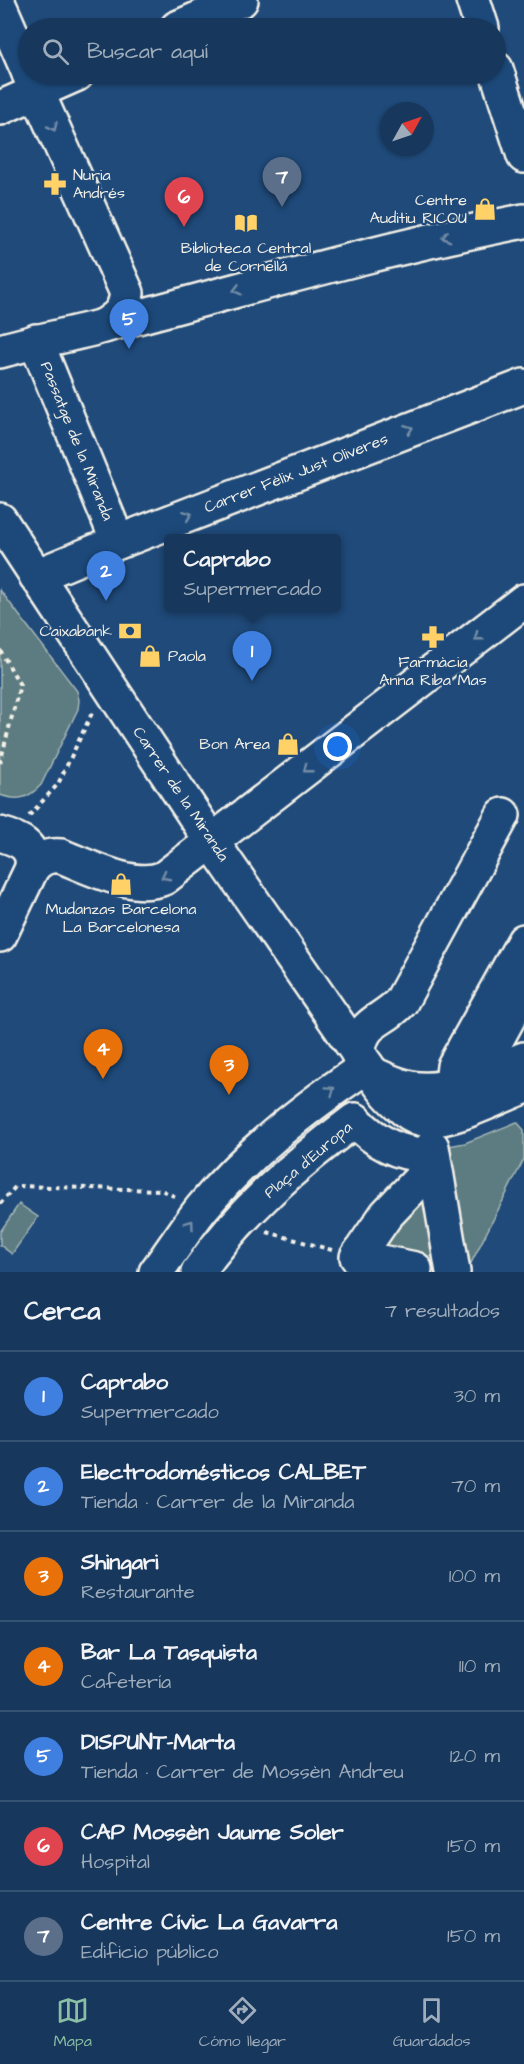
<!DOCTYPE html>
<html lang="es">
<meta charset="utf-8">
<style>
:root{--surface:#17385c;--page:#244365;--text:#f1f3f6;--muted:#9eacbb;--line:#365272;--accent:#8abfa5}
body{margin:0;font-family:"Architects Daughter",sans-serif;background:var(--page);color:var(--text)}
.compass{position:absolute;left:380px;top:102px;width:54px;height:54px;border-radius:50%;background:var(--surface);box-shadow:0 2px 4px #0004;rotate:50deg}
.you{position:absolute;left:338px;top:747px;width:21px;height:21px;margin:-15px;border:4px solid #fff;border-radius:50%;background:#1a73e8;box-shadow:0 0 0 9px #1a73e833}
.badge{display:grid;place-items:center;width:39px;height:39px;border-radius:50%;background:var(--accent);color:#fff;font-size:20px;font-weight:700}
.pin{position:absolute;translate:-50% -50px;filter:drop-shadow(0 2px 3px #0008)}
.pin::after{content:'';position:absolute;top:32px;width:21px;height:18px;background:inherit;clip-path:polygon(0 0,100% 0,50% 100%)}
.popup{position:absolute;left:164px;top:534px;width:177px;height:78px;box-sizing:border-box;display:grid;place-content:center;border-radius:6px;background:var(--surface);filter:drop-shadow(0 2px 4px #0005);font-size:20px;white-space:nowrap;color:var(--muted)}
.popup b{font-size:22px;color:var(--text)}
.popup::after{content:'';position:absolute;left:50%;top:100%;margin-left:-12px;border:12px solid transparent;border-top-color:var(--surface)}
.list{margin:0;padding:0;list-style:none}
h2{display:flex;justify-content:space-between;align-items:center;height:78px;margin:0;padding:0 24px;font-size:26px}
h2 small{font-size:20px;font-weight:400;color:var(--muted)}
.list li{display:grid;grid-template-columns:39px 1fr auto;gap:18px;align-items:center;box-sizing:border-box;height:90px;padding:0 24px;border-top:2px solid var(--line)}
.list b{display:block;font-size:22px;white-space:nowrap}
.list p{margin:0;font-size:20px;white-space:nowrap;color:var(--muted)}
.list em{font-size:20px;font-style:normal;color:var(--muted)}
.icon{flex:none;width:33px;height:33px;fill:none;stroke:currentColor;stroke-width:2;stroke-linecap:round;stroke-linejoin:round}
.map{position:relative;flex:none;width:524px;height:1272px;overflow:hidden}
.search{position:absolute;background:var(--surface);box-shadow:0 2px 4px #0004;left:18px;right:18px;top:18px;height:66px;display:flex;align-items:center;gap:15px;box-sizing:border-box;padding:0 21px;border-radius:33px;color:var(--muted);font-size:22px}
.sheet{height:708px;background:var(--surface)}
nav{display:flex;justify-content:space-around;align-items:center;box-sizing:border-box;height:84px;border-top:2px solid var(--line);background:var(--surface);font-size:16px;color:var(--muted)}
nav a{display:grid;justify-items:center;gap:3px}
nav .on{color:var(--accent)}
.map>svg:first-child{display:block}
.green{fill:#5b7c81;stroke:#a8b6b4;stroke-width:1.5}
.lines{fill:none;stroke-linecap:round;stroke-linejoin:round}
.minor-casing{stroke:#f4f1e8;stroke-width:38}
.path{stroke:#f4f1e8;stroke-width:4;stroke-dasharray:4.5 4.5;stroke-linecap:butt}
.minor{stroke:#1f4a7a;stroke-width:33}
.oneway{stroke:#748da6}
.labels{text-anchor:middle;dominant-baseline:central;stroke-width:4.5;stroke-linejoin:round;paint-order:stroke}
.poi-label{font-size:16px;fill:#f4f1e8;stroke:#1f4a7a;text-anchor:end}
.street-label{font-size:16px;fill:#f4f1e8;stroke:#1f4a7a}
</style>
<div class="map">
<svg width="524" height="1272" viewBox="0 0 524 1272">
<rect width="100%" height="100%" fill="#1f4a7a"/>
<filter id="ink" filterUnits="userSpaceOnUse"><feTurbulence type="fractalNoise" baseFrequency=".0167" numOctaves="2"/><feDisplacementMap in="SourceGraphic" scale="12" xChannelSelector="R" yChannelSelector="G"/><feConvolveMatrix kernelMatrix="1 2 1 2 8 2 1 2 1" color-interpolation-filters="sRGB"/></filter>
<g filter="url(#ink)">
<!-- green -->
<g class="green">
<path d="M0 590 77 691 79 700 78 709 41 785C28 799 18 801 0 795Z"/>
<path d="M517 1122 524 1130V1159L468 1269 438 1148 465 1143Z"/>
<path d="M430 1169 437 1272H420L365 1244Z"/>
<path d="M19 1204 38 1217 12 1254 0 1245V1232Z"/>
</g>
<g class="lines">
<!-- minor casing -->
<g class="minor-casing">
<g id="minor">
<path d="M473 0 482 28"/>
<path d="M0 7 28 71"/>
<path d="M177 28 241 0"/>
<path d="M496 69 524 156"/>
<path d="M29 74 127 293C124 312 120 315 104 326"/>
<path d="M0 108 77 74"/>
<path d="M36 341 118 542"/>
<path d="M0 351C35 341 71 335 107 325 245 289 383 248 524 221"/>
<path d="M0 520 212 842 367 1066C376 1078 384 1092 396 1102 403 1109 413 1117 423 1119 447 1124 500 1096 524 1087"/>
<path d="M36 576 118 542 524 386"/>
<path d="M0 834C18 839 35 845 32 868"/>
<path d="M0 935 32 868C40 858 48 855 61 856 89 867 135 891 164 878L524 601"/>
<path d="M358 1054C363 1018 379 1025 401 1002L503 815"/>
<path d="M485 1061 524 989"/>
<path d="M375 1075C389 1081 404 1089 420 1089 456 1091 491 1072 524 1059"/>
<path d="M455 1086 453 1075 454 1066 524 941"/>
<path d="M432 1147 453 1272"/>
<path d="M156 1272C172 1251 186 1228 202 1208 249 1151 306 1107 367 1066"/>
<path d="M198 1272C240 1212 297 1163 355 1120 374 1141 398 1154 426 1155L430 1169 386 1215 357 1257 415 1269 414 1272"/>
</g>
</g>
<!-- path -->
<g class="path">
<path d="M0 650 20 685 0 763"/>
<path d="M29 816 58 784 93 711"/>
<path d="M0 1204 16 1186 161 1190 176 1197"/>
<path d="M267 1232 332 1250"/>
</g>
<!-- minor -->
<use href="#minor" class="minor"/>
</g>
<!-- one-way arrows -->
<defs><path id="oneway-chevron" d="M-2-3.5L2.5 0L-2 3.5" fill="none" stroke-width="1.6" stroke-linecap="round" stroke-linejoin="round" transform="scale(1.5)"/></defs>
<g class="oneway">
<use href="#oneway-chevron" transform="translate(53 127) rotate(66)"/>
<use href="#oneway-chevron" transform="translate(446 237) rotate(166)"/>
<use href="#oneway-chevron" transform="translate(237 290) rotate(165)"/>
<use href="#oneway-chevron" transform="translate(409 429) rotate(-21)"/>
<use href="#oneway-chevron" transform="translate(188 515) rotate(-21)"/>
<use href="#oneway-chevron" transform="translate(478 637) rotate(142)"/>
<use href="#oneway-chevron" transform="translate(307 769) rotate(142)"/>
<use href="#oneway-chevron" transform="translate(165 876) rotate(152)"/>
<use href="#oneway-chevron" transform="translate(331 1090) rotate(-35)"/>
<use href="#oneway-chevron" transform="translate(190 1224) rotate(-54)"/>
</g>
</g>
<!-- icons -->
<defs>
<g id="pharmacy-bare" transform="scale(1.8)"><path d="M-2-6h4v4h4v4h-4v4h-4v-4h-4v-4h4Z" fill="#ffd166" stroke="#1f4a7a" stroke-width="2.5" paint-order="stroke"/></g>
<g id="shop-bare" transform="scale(1.8)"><path d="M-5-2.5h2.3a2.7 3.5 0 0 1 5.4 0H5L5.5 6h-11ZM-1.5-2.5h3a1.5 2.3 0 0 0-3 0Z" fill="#ffd166" stroke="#1f4a7a" stroke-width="2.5" paint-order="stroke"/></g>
<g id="library-bare" transform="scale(1.8)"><path d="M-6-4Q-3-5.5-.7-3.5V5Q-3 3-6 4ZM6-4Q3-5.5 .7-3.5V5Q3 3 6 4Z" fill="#ffd166" stroke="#1f4a7a" stroke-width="2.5" paint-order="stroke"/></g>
<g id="bank-bare" transform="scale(1.8)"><path d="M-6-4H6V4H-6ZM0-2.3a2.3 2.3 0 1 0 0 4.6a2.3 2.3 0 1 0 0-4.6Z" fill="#ffd166" stroke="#1f4a7a" stroke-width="2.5" paint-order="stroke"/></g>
</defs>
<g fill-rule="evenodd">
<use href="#pharmacy-bare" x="55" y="184"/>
<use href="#shop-bare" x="485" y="209"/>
<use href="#library-bare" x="246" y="223"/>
<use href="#bank-bare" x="130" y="631"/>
<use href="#pharmacy-bare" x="433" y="637"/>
<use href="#shop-bare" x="150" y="656"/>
<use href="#shop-bare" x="288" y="744"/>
<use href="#shop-bare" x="121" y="884"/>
</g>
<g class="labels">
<!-- poi labels -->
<g class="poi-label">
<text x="73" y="175" text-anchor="start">Nuria<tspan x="73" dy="18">Andrés</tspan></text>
<text x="467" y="200">Centre<tspan x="467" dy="18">Auditiu RICOU</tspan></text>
<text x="246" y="248" text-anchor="middle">Biblioteca Central<tspan x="246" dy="18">de Cornellá</tspan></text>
<text x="112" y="631">Caixabank</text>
<text x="168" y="656" text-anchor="start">Paola</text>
<text x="433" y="662" text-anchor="middle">Farmàcia<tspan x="433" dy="18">Anna Riba Mas</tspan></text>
<text x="270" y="744">Bon Area</text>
<text x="121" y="909" text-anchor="middle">Mudanzas Barcelona<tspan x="121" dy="18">La Barcelonesa</tspan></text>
</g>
<!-- street labels -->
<g class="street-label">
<text transform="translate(77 441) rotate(68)">Passatge de la Miranda</text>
<text transform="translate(296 473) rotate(-21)">Carrer Fèlix Just Oliveres</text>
<text transform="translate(181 794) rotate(56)">Carrer de la Miranda</text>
<text transform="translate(308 1160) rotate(-40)">Plaça d'Europa</text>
</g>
</g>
</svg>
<svg class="compass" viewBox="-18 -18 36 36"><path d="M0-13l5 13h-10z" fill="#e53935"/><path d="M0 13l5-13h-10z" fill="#9eacbb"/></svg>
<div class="you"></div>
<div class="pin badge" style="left:252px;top:681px;background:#3f7fe0">1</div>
<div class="popup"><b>Caprabo</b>Supermercado</div>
<div class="pin badge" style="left:106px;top:601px;background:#3f7fe0">2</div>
<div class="pin badge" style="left:229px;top:1095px;background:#e8710a">3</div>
<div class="pin badge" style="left:103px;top:1079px;background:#e8710a">4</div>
<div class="pin badge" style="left:129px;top:349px;background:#3f7fe0">5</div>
<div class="pin badge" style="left:184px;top:227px;background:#e0444e">6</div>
<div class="pin badge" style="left:282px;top:207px;background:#5c6f8a">7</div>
<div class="search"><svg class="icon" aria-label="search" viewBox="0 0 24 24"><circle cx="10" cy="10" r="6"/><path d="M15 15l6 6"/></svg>Buscar aquí</div>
</div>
<section class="sheet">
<h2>Cerca<small>7 resultados</small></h2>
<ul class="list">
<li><span class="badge" style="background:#3f7fe0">1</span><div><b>Caprabo</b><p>Supermercado</p></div><em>30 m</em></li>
<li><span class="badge" style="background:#3f7fe0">2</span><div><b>Electrodomésticos CALBET</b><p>Tienda · Carrer de la Miranda</p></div><em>70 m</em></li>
<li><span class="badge" style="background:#e8710a">3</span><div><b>Shingari</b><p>Restaurante</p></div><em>100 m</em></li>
<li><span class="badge" style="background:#e8710a">4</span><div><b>Bar La Tasquista</b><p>Cafetería</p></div><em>110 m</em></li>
<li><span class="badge" style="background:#3f7fe0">5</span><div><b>DISPUNT-Marta</b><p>Tienda · Carrer de Mossèn Andreu</p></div><em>120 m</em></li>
<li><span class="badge" style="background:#e0444e">6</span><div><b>CAP Mossèn Jaume Soler</b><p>Hospital</p></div><em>150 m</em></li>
<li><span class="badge" style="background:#5c6f8a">7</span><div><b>Centre Cívic La Gavarra</b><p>Edificio público</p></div><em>150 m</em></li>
</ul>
</section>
<nav>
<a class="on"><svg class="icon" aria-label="map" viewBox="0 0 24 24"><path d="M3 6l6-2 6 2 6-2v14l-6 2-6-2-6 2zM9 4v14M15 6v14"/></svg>Mapa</a>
<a><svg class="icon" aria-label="directions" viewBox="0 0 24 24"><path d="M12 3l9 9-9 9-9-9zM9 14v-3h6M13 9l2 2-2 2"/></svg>Cómo llegar</a>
<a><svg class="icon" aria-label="saved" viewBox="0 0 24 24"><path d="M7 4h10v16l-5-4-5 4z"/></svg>Guardados</a>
</nav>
